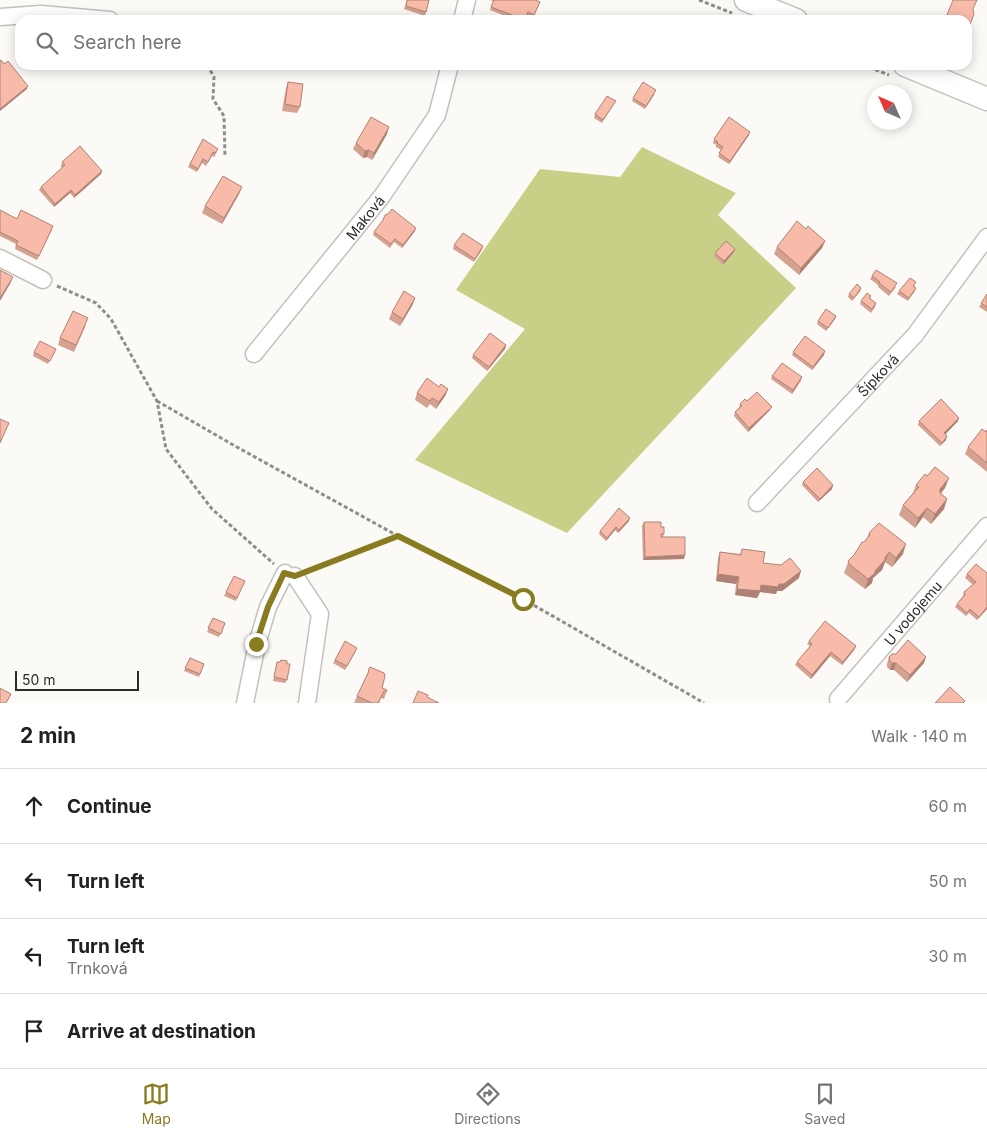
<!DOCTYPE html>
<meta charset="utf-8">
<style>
:root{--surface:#fff;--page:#f6f6f6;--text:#202124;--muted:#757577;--line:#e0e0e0;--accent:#887b20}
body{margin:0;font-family:Inter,sans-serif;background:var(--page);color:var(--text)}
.compass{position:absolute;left:867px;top:85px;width:45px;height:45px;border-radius:50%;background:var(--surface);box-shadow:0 2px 12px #0003;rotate:315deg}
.scale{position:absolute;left:15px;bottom:12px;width:124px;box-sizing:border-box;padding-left:5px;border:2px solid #2c2b2a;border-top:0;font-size:14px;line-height:18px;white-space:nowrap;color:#2c2b2a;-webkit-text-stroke:4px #fcfaf6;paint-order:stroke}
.stop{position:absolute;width:15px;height:15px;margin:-11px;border:4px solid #887b20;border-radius:50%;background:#fff}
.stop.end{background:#887b20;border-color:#fff;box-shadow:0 1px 5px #0008}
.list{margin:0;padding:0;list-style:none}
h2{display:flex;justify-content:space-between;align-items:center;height:65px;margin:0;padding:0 20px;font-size:21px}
h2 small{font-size:16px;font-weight:400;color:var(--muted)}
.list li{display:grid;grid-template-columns:32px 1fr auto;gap:15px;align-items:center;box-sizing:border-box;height:75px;padding:0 20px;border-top:1px solid var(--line)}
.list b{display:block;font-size:19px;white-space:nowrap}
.list p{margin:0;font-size:16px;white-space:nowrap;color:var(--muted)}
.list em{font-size:16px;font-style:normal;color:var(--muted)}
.icon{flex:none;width:28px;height:28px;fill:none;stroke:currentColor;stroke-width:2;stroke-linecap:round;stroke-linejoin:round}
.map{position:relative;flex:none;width:987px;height:703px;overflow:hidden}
.search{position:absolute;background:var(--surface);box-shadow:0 2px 12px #0003;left:15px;right:15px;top:15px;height:55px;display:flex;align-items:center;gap:12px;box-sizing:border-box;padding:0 18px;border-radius:15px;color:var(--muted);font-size:19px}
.sheet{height:365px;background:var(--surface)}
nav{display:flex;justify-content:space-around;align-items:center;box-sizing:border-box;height:70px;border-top:1px solid var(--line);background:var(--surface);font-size:14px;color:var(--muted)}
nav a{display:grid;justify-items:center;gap:2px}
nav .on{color:var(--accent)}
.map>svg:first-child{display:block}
.forest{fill:#c8cf87}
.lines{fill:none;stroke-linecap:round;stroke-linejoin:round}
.street-casing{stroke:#c2c1bd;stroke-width:19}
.secondary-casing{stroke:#c2c1bd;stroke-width:25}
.path{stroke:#8f8e8c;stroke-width:3;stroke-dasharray:4 2.5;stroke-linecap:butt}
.street{stroke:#fff;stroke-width:16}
.secondary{stroke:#fff;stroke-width:22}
.wall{fill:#d5a191}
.shaded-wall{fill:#ae8376}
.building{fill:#f8bba9;stroke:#ae8376}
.route{stroke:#887b20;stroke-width:6}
.labels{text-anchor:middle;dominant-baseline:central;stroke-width:5;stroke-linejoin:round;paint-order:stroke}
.street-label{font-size:14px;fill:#2c2b2a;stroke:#fcfaf6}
</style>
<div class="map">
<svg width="987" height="703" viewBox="0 0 987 703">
<rect width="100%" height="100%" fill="#fcfaf6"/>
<!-- forest -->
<path class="forest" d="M642 147 736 193 718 215 796 288 567 533 415 460 525 329 456 290 540 169 620 177Z"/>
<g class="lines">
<!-- street casing -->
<g class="street-casing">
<g id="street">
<path d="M0 17 41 14 110 20"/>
<path d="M462 20 467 0"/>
<path d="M0 258 43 280"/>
<path id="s1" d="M254 354 382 196 437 115 450 65"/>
<path id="s2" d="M757 503 915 335 987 237"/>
<path d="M295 576 320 614 307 703"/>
<path id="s3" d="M838 699 987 526"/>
<path d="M245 703 257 644 268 607 285 573"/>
</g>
</g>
<!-- secondary casing -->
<g class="secondary-casing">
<g id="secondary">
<path d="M746 0 796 20"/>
<path d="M905 65 987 99"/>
</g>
</g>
<!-- path -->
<g class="path">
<path d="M699 0 732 13"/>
<path d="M207 65 214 77 213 99 224 116 225 156"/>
<path d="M863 65 889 75"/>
<path d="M57 286 96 303 111 319 157 401 166 449 212 509 274 564"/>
<path d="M157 401 235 446 398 536 523 599 704 703"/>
<path d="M310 570 397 536"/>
</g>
<!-- street -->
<use href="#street" class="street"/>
<!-- secondary -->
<use href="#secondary" class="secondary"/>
</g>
<!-- wall -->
<g class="wall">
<path d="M407 0H429L425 16 404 9Z"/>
<path d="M489 0H535L540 2 533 18 527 16 525 20H515L490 10 493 1Z"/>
<path d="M288 82 300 107 297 113 282 111 286 88Z"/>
<path d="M655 94 645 109 632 101 633 98Z"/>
<path d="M614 104 602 123 594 118 595 114Z"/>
<path d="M387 134 372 160 367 157 363 158 353 149 356 143Z"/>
<path d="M749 135 729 164 718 157 721 150 716 147V145L713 143 714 139Z"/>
<path d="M203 139 217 152 214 157 212 156 206 166 202 163 197 172 188 167Z"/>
<path d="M62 162 102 171 101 174 74 198 70 193 54 207 39 190 41 187 62 168 61 166Z"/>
<path d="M239 194 222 224 202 213 205 206Z"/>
<path d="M0 210 17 219 52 230 37 260 15 249 16 244 0 236Z"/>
<path d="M806 229 825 241 822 248 799 275 774 254 777 247Z"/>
<path d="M415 231 402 248 394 242 390 248 373 235 374 232Z"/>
<path d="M454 245 483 246 482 250 474 262 453 249Z"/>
<path d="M734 252 723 265 714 256 715 253Z"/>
<path d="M872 276 896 287 889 296 878 287V285L870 279Z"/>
<path d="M916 282 914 286 916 288 915 291 908 301 897 294 899 291Z"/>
<path d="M861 288 860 291 852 301 848 297 849 294Z"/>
<path d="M987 294V312L979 307Z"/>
<path d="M871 296 870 299 876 303 875 307 871 313 860 304 861 301Z"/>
<path d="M413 304 400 326 389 319 392 312Z"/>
<path d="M836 316 835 319 826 331 817 324 818 321Z"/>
<path d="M86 325 74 352 58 345 60 338Z"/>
<path d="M506 345 505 349 487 371 472 358 473 355Z"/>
<path d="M34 352H55L48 364 33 356Z"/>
<path d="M793 352 824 355 812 370 792 355Z"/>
<path d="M772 376 801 380 792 394 771 379Z"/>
<path d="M439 387 448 389 445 396 436 409 430 404 427 408 415 400 417 393Z"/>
<path d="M747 401 770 410 748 432 734 416 735 412 739 408V407L740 404Z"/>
<path d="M919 421H958L945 434 946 440 940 446 918 425Z"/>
<path d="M987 430V472L965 454 968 447Z"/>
<path d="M803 482 833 485 832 489 818 502 802 485Z"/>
<path d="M916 485 945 488 941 493 947 499 944 509 931 524 923 517 915 528 899 515 903 505 913 493Z"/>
<path d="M629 521 618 533 615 530 606 541 599 534 600 531Z"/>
<path d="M644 522 661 527 664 534 663 537 684 559 643 560 642 526Z"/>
<path d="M869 533 903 554 892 567 885 562 884 564 882 570 873 578 872 583 865 589 844 573 849 560 854 555 867 538Z"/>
<path d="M742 549 763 563 799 578 782 591H777L776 594 760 592 757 598 735 595 736 584 716 581 718 558 720 552 740 554Z"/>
<path d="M987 573V609L977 620 969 613 966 616 955 607 957 604 963 596 964 592 973 585 965 578 967 574Z"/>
<path d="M245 581 236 601 224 596 226 592Z"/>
<path d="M213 618 225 623 219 637 207 632Z"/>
<path d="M809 641 856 646 854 650 842 665 830 656 811 679 795 665 797 662 810 646 807 644Z"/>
<path d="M356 651 345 670 333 663 335 660Z"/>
<path d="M889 657 924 663 907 682 894 670H890L887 667V664Z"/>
<path d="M190 658 204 664 199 677 184 671Z"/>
<path d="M277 662 287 680 285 683 273 681Z"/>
<path d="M370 667 382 688 387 690 384 699 381 698 379 703H354L357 696 366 677Z"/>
</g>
<!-- shaded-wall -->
<g class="shaded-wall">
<path d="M99 65H126L125 68Z"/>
<path d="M28 86 27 89 0 111V109Z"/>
<path d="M389 127 387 134 372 160 374 153Z"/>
<path d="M750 132 749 135 729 164 730 161Z"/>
<path d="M369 150 367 157 363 158 365 151Z"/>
<path d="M102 171 101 174 74 198 75 195Z"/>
<path d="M242 187 239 194 222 224 224 218Z"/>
<path d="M71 190 70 193 54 207 55 204Z"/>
<path d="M416 228 415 231 402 248 403 245Z"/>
<path d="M825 241 822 248 799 275 801 268Z"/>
<path d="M735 249 734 252 723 265 724 261Z"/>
<path d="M13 277 10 284 0 301V298Z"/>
<path d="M861 288 860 291 852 301 854 298Z"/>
<path d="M415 298 413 304 400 326 403 319Z"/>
<path d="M836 316 835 319 826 331Z"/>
<path d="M506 345 505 349 487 371 489 367Z"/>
<path d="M825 351 824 355 812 370 813 367Z"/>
<path d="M802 377 801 380 792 394 793 390Z"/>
<path d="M448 389 445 396 436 409 439 402Z"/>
<path d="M772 407 770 410 748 432 749 428Z"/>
<path d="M959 418 958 421 943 437 944 433Z"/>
<path d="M947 436 946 440 940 446 942 443Z"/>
<path d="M949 478 945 488 936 499 940 489Z"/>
<path d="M833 485 832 489 818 502 820 499Z"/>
<path d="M947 499 944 509 931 524 935 514Z"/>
<path d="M927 508 923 517 915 528 918 518Z"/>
<path d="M630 518 629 521 618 533 619 530Z"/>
<path d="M616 527 615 530 606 541 607 538Z"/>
<path d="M906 544 903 554 892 567 896 558Z"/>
<path d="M889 552 882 570 873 578 872 583 865 589 868 579Z"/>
<path d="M685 555 684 559 643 560 645 557Z"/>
<path d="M801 571 799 578 782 591H777L776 594 760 592 757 598 735 595 737 589 761 585 779 584Z"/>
<path d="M718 574 739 577 736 584 716 581Z"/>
<path d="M987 607V609L977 620 979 617Z"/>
<path d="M856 646 854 650 842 665 843 662Z"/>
<path d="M831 652 830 656 811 679 812 675Z"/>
<path d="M926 657 924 663 907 682 910 675Z"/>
<path d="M892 663H896L894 670H890Z"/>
</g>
<!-- building -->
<g class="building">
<path d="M407 0H429L426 12 406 6Z"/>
<path d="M494 0H535L540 2 534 15 528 12 525 20 491 7Z"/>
<path d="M953 0H977L973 9 974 14 967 32V20H945Z"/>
<path d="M0 60 2 61 4 64 8 61 28 86 0 109Z"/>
<path d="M288 82 303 84 300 107 285 104Z"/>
<path d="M643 82 656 90 646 106 633 98Z"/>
<path d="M607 96 616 101 603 120 595 114Z"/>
<path d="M371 117 389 127 374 153 369 150 365 151 356 143Z"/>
<path d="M729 117 750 132 730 161 719 153 723 147 717 143 718 142 714 139Z"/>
<path d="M203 139 218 149 215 153 213 152 208 162 203 159 198 169 190 164Z"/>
<path d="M80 146 102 171 75 195 71 190 55 204 41 187 65 165 62 162Z"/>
<path d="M223 176 242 187 224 218 205 206Z"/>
<path d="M392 209 416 228 403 245 395 239 391 244 374 232 383 220 385 215 388 214Z"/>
<path d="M0 210 17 219 21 210 53 226 39 256 16 245 18 241 0 232Z"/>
<path d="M797 221 806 229 808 226 825 241 801 268 777 247Z"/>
<path d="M463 233 483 246 475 259 454 245Z"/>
<path d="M726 241 735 249 724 261 715 253Z"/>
<path d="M0 270 13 277 0 298Z"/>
<path d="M876 270 897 283 891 292 879 283 880 282 872 276Z"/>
<path d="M910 278 916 282 913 286 916 288 909 298 899 291Z"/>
<path d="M857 284 861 288 854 298 849 294Z"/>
<path d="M404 291 415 298 403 319 392 312Z"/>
<path d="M867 293 871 296 869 298 876 303 872 309 861 301Z"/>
<path d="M987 294V307L981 303Z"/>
<path d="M826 309 836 316 828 328 818 321Z"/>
<path d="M73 311 88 318 76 345 60 338Z"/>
<path d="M490 333 506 345 489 367 473 355Z"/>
<path d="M805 336 825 351 813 367 793 352Z"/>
<path d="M40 341 56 349 50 361 34 352Z"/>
<path d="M782 363 802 377 793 390 772 376Z"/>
<path d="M427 378 439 387 441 384 448 389 439 402 432 398 430 401 417 393Z"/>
<path d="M757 392 772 407 749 428 735 412 742 406 740 404 745 399 747 401Z"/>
<path d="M941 399 959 418 944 433 947 436 942 443 919 421Z"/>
<path d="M0 419 9 423 0 443Z"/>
<path d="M982 429 986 432 987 430V463L968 447Z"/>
<path d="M935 467 949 478 940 489V493L947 499 935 514 927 508 918 518 903 505 919 487 916 485 925 474 927 476Z"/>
<path d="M817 468 833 485 820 499 803 482Z"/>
<path d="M619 508 630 518 619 530 616 527 607 538 600 531Z"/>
<path d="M644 522H661V527H664V534H661V537H685V555L645 557Z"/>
<path d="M879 523 906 544 896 558 889 552 885 558V560L875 571V573L868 579 848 563 849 560 854 555 862 542H864L870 535 869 533Z"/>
<path d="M742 549 765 552 763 563 781 565 790 558 801 571 784 584H779L778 587 761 585 760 591 737 589 739 577 718 574 720 552 741 555Z"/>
<path d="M976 564 987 573V607L979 617 970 609 967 613 957 604 965 595 964 592 976 582 967 574Z"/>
<path d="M234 576 245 581 237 598 226 592Z"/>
<path d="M213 618 225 623 221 634 208 628Z"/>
<path d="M825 621 856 646 843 662 831 652 812 675 797 662 812 644 809 641Z"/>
<path d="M908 640 926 657 910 675 896 663H892L890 661 889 657 892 654H896Z"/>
<path d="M345 641 357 648 347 666 335 660Z"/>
<path d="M190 658 204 664 200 674 185 668Z"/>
<path d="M281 660 287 661V664H290L287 680 274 677 277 662H280Z"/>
<path d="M370 667 384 673 385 676 382 688 387 690 386 692 384 691 378 703H372L357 696 369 671 368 670Z"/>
<path d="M950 687 965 701 963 703H935Z"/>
<path d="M0 688 11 694 6 703H0Z"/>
<path d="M418 691 428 695 427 697 439 703H413Z"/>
</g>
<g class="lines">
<!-- route -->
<path class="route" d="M256 644 268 607 284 573 295 576 398 536 523 599"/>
</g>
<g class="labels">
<!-- street labels -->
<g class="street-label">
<text stroke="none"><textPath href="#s1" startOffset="176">Maková</textPath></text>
<text stroke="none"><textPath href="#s2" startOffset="176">Šípková</textPath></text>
<text stroke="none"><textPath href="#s3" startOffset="114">U vodojemu</textPath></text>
</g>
</g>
</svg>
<svg class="compass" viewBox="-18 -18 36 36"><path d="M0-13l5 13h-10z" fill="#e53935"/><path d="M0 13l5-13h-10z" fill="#757577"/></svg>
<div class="scale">50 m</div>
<div class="stop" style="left:523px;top:599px"></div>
<div class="stop end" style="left:256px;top:644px"></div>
<div class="search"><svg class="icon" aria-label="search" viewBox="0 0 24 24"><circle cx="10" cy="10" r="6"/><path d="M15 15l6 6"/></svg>Search here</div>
</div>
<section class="sheet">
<h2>2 min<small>Walk · 140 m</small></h2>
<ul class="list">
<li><svg class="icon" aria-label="ahead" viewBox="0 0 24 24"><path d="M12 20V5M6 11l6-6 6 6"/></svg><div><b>Continue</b></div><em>60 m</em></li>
<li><svg class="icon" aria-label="left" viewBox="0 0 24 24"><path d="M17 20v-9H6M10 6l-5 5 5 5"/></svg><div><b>Turn left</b></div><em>50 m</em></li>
<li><svg class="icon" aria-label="left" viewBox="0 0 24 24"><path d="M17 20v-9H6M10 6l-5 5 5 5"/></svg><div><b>Turn left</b><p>Trnková</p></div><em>30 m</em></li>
<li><svg class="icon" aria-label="arrive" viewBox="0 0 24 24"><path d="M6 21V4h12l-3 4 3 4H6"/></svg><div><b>Arrive at destination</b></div></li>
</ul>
</section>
<nav>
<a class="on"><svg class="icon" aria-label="map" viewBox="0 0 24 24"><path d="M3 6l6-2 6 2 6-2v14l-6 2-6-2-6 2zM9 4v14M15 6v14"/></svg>Map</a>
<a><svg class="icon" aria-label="directions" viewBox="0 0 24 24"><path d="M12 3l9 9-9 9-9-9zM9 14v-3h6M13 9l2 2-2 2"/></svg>Directions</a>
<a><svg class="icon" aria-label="saved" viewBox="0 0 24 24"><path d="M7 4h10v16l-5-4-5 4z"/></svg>Saved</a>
</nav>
